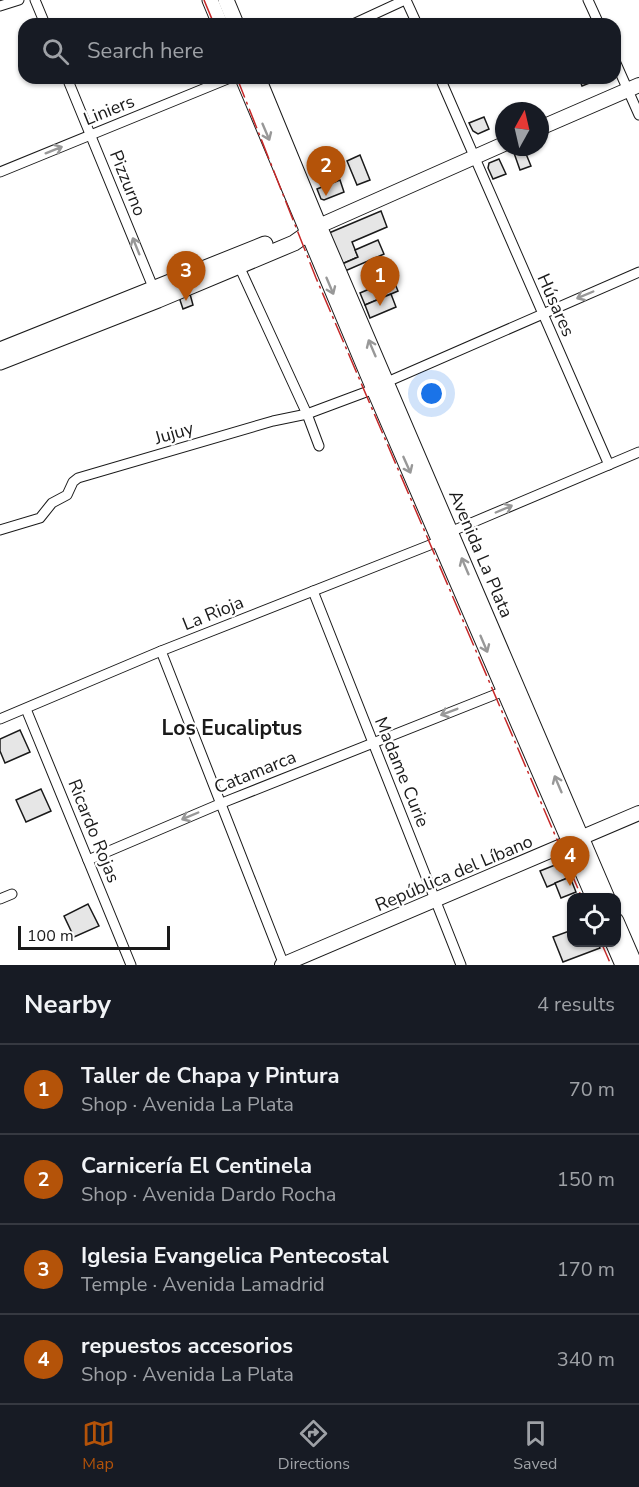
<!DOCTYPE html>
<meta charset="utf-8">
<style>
:root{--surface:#171b24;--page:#20242c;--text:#f1f3f6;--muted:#9ea1a6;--line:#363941;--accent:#b45309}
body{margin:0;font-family:"Nunito Sans",sans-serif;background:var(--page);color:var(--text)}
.controls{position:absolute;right:18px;bottom:18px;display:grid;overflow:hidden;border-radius:12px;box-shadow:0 2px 4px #0004}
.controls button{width:54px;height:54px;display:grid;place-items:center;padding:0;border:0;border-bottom:2px solid var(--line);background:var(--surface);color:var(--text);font:30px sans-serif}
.compass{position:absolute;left:495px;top:102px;width:54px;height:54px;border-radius:50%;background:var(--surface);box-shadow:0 2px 4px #0004;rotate:8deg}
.scale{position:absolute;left:18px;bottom:15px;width:152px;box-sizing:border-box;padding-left:6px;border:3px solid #1a1a1a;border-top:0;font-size:16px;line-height:21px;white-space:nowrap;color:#1a1a1a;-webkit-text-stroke:4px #fff;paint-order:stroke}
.you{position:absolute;left:432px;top:394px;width:21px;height:21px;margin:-15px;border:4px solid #fff;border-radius:50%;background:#1a73e8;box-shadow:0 0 0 9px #1a73e833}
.badge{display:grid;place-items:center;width:39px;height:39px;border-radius:50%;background:var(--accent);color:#fff;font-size:20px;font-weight:700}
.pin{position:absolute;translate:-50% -50px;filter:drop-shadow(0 2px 3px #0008)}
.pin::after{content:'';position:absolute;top:32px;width:21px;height:18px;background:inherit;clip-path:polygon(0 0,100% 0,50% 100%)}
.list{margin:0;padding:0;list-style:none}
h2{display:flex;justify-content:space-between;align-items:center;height:78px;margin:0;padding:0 24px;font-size:26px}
h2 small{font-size:20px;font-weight:400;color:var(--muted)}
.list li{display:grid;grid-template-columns:39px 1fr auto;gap:18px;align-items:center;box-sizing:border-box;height:90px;padding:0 24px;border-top:2px solid var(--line)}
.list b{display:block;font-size:22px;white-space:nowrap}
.list p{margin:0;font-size:20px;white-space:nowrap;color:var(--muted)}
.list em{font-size:20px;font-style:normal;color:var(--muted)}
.icon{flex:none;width:33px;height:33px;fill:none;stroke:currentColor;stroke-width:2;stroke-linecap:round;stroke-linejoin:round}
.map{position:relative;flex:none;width:639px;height:965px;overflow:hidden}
.search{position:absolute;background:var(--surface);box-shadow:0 2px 4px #0004;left:18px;right:18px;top:18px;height:66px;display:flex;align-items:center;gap:15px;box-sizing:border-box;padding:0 21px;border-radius:18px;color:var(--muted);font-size:22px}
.sheet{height:438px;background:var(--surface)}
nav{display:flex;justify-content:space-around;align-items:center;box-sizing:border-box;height:84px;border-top:2px solid var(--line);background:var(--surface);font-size:16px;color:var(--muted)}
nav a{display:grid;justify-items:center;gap:3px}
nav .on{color:var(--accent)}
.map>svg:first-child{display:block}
.building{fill:#e6e6e6;stroke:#1a1a1a;stroke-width:1.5}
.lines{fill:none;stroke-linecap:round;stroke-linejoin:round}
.street-casing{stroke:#1a1a1a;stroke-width:11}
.secondary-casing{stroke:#1a1a1a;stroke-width:16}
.primary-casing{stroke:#1a1a1a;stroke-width:17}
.street{stroke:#fff;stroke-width:9}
.secondary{stroke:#fff;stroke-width:14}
.primary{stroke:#fff;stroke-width:15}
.power{stroke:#c62828;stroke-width:1.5;stroke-dasharray:21 4.5 3 4.5;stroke-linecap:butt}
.oneway{stroke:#989898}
.labels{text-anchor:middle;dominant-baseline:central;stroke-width:4.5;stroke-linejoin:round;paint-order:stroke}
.street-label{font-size:18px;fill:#1a1a1a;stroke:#fff}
.quarter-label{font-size:21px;font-weight:bold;fill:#1a1a1a;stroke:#fff}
</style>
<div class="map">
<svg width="639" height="965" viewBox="0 0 639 965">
<rect width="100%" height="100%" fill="#fff"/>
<!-- building -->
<g class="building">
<path d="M579 78H602L582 86Z"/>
<path d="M484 117 489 129 478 134 473 131 469 123Z"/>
<path d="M524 149 531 166 520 170 514 153Z"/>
<path d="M360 155 370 180 357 185 347 161Z"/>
<path d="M499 159 506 174 493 179 488 168 489 163Z"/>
<path d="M340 180 344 192 324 200 321 199 317 189Z"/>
<path d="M381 211 387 227 352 242 358 257 342 264 329 233Z"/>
<path d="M378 240 384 254 345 271 342 264 358 257 355 250Z"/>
<path d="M393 279 398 291 365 305 360 293Z"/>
<path d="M190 294 193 305 183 309 179 297Z"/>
<path d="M391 294 396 307 370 318 365 305Z"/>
<path d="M20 730 30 752 5 763 0 751V739Z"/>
<path d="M41 789 51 811 26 822 16 800Z"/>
<path d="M560 863 566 866 570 877 547 887 540 871Z"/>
<path d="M570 877 576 892 561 898 555 883Z"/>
<path d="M88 904 99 926 74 937 64 916Z"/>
<path d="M572 930V942H598L600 948 563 962 553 937Z"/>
</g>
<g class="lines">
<!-- street casing -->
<g class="street-casing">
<g id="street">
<path d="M35 0 45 24"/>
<path d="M406 0 417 24"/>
<path d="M588 0 599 24"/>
<path d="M0 6 19 0"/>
<path d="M353 24 405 0"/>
<path d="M615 61 639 115"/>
<path d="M67 78 155 292"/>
<path d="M440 78 609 465"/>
<path d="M0 172 230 78"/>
<path d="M239 266 307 414 319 446"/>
<path d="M387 382 639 272"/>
<path d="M0 530 40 518 52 503 67 495 73 482 78 478 273 421 307 414 374 389"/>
<path d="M450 532 639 452"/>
<path d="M313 591 461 965"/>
<path d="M161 651 284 965"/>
<path d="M26 709 131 965"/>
<path d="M0 719 161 651 440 541"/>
<path d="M88 860 222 803 504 691"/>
<path d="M0 899 12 894"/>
</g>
</g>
<!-- secondary casing -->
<g class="secondary-casing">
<g id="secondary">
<path d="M540 128 639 85"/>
<path d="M319 226 504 144"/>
<path d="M282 965 639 813"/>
</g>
</g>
<!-- primary casing -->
<g class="primary-casing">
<g id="primary">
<path d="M210 0 220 24"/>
<path d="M226 0 236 24"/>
<path d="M243 78 374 389 594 898"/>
<path d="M258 78 319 226 607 898"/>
<path d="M0 350 265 244"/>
<path d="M0 362 158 300 294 243 314 229"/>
<path d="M616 921 635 965"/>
<path d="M613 942 623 965"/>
</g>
</g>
<!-- street -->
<use href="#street" class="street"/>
<!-- secondary -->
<use href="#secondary" class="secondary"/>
<!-- primary -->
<use href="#primary" class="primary"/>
<!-- power -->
<g class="power">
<path d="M204 0 214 24"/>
<path d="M237 78 316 278 582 898"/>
<path d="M601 942 611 965"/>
</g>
</g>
<!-- one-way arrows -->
<defs><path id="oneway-shaft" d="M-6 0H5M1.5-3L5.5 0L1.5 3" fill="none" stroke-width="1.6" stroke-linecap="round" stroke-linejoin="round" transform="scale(1.5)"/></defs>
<g class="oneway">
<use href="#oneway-shaft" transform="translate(266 132) rotate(67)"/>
<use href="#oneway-shaft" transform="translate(54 150) rotate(-22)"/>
<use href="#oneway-shaft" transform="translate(136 246) rotate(-112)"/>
<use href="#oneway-shaft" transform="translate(330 286) rotate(67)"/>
<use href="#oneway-shaft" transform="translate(585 295) rotate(157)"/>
<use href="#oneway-shaft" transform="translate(372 348) rotate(-113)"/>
<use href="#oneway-shaft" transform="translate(407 465) rotate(66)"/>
<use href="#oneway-shaft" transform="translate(504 509) rotate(-23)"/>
<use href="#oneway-shaft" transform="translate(465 566) rotate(-113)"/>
<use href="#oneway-shaft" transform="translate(484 644) rotate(67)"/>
<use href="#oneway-shaft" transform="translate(449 712) rotate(159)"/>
<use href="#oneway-shaft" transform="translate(558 784) rotate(-113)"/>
<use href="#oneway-shaft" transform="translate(190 816) rotate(157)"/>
</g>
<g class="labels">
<!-- street labels -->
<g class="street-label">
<text transform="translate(109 110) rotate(-22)">Liniers</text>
<text transform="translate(128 183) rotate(68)">Pizzurno</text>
<text transform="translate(556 305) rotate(66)">Húsares</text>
<text transform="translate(174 433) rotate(-16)">Jujuy</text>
<text transform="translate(481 554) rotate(67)">Avenida La Plata</text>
<text transform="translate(213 613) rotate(-22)">La Rioja</text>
<text transform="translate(255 772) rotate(-22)">Catamarca</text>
<text transform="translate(402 772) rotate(68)">Madame Curie</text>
<text transform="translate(94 831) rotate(68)">Ricardo Rojas</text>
<text transform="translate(454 873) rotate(-23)">República del Líbano</text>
</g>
<!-- quarter labels -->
<g class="quarter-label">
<text x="232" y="728">Los Eucaliptus</text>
</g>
</g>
</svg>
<div class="controls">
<button><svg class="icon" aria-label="locate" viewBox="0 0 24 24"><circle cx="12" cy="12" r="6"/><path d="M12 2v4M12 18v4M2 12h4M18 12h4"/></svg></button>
</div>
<svg class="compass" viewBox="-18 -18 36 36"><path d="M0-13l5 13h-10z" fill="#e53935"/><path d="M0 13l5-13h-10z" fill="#9ea1a6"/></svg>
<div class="scale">100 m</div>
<div class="you"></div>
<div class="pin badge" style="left:380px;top:306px">1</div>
<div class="pin badge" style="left:326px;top:196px">2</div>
<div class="pin badge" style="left:186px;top:301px">3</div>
<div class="pin badge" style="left:570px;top:886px">4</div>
<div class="search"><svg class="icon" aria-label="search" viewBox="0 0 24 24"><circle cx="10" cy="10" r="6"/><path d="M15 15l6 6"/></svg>Search here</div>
</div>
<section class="sheet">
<h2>Nearby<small>4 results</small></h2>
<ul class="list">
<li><span class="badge">1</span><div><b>Taller de Chapa y Pintura</b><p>Shop · Avenida La Plata</p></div><em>70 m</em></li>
<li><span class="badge">2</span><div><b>Carnicería El Centinela</b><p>Shop · Avenida Dardo Rocha</p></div><em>150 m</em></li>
<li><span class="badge">3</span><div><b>Iglesia Evangelica Pentecostal</b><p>Temple · Avenida Lamadrid</p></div><em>170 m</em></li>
<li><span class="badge">4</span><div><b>repuestos accesorios</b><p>Shop · Avenida La Plata</p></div><em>340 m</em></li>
</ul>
</section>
<nav>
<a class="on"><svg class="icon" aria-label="map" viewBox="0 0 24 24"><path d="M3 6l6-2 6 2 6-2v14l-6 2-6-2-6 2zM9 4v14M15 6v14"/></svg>Map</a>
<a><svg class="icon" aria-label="directions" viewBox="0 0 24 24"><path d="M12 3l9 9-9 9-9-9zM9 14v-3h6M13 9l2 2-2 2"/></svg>Directions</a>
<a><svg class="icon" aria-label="saved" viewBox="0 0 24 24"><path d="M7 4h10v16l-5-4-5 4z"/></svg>Saved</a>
</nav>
